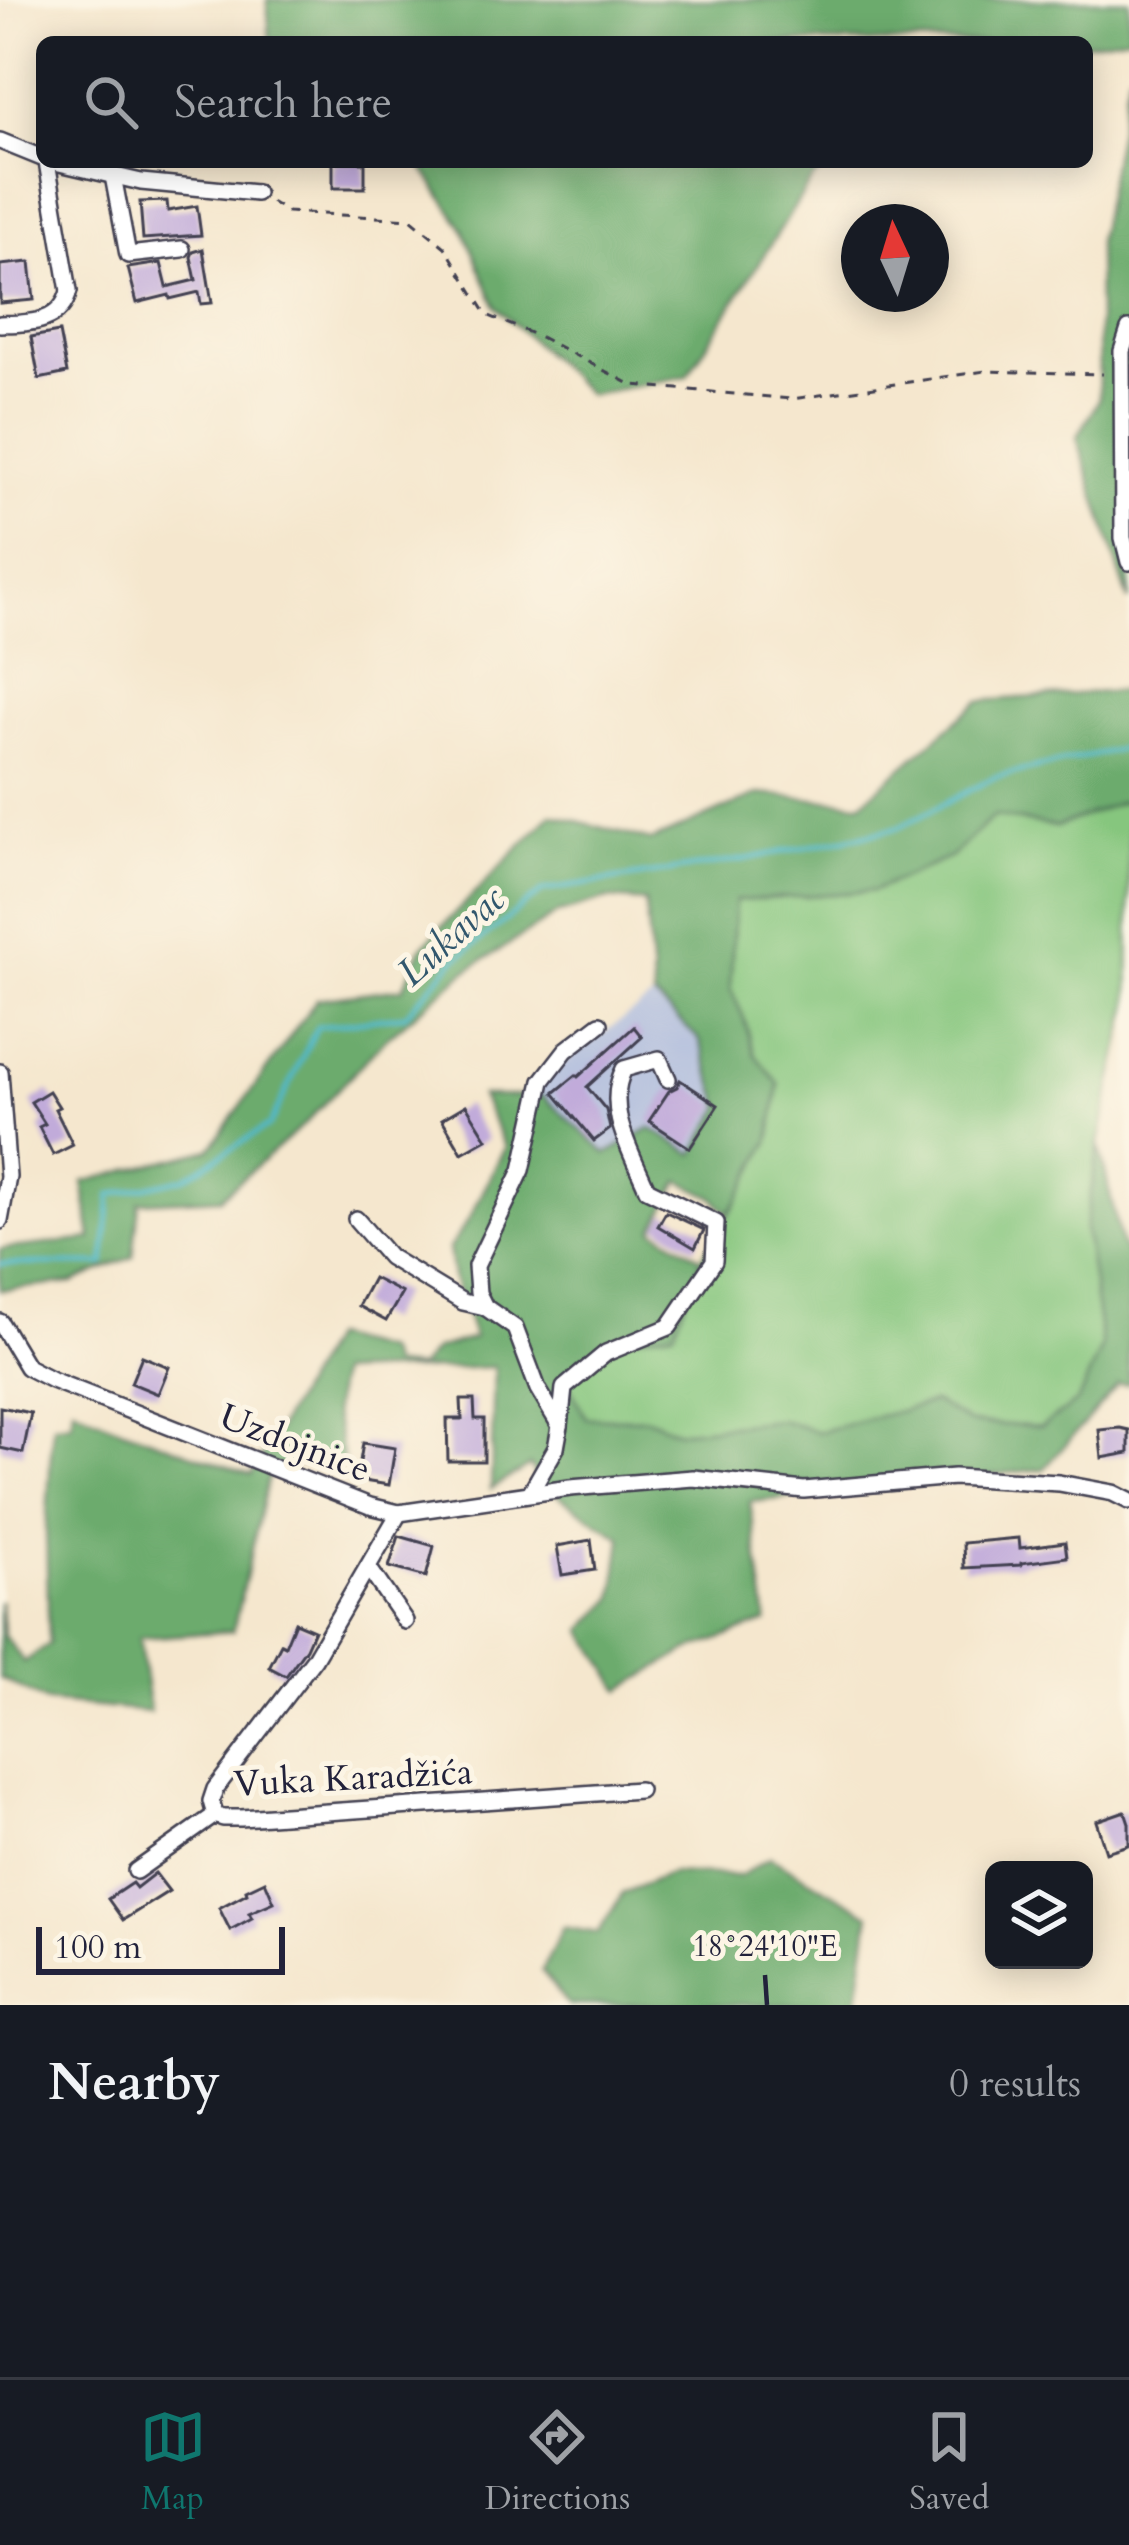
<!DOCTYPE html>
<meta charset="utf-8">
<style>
:root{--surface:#171b24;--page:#242831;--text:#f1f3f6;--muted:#9ea1a6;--line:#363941;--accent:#0f766e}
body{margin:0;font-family:Cardo,serif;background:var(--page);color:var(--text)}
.controls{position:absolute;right:36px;bottom:36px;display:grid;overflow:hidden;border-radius:18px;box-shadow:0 6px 30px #0003}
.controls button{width:108px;height:108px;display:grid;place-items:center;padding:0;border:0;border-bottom:3px solid var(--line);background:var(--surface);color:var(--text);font:60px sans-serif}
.compass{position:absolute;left:841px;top:204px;width:108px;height:108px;border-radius:50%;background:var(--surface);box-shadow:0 6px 30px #0003;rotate:356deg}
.scale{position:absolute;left:36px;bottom:30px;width:249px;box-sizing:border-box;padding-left:12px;border:6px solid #22223b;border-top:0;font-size:33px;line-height:42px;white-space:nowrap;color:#22223b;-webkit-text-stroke:9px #fcf5e5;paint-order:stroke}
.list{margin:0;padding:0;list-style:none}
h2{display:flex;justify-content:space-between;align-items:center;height:156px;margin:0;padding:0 48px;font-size:51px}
h2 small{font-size:39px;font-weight:400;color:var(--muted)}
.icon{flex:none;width:66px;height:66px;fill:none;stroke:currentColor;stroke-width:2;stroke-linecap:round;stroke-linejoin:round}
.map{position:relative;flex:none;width:1129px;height:2005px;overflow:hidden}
.search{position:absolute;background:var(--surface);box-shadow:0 6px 30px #0003;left:36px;right:36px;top:36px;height:132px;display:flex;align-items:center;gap:30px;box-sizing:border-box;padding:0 42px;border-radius:18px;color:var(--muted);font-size:45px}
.sheet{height:372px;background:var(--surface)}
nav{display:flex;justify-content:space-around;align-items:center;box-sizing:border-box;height:168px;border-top:3px solid var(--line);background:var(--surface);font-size:33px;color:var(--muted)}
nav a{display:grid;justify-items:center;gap:6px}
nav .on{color:var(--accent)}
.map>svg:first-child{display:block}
.industrial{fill:#bac4de}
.green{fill:#86c67e;stroke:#54745c;stroke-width:3}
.forest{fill:#6cab6d;stroke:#476654;stroke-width:3}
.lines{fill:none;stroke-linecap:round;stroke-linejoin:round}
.stream{stroke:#4fb9cb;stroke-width:4.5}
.building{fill:#c1abda}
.street-casing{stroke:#424051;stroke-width:20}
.path{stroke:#424051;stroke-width:3;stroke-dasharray:9 9;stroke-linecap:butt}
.street{stroke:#fff;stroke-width:15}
.ticks{fill:none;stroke:#22223b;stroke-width:4.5}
.labels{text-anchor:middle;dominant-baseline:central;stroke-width:10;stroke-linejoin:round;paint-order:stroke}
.street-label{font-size:36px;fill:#22223b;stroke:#fcf5e5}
.water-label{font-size:39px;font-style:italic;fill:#32576d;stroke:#fcf5e5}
.ticks-label{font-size:30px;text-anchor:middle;fill:#22223b;stroke:#fcf5e5;stroke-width:10;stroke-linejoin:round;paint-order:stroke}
</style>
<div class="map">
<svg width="1129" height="2005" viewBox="0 0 1129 2005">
<rect width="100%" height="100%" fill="#fcf5e5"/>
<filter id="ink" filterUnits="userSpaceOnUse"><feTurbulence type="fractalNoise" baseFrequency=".00833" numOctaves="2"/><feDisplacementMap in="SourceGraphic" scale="24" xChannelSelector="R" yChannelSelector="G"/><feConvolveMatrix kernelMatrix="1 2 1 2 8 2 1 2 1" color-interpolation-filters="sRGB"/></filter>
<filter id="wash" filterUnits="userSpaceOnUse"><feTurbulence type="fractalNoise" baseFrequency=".004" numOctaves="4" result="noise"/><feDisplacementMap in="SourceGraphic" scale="48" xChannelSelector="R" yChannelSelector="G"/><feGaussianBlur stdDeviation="2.7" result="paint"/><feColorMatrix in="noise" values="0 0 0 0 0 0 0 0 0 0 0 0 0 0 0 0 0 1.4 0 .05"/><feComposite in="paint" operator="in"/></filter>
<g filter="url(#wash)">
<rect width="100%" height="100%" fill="#f5e7ce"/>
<!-- industrial -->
<path class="industrial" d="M654 997 699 1039 722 1107 694 1154H607L543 1096H523L581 1049Z"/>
<!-- green -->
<path class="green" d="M1129 799V1006L1099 1143 1085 1229 1102 1346 1078 1401 1041 1427 970 1423 934 1403 818 1432 781 1420 678 1431 647 1418H585L565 1379 614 1339 674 1331 701 1258 737 1202 770 1140 779 1084 755 1055 743 1016 730 988 735 901 873 891 951 857 994 816 1056 827Z"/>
<!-- forest -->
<g class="forest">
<path d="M267 0H1129V36L1087 43 270 42Z"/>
<path d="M1129 71V601L1077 438 1099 399 1097 242Z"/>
<path d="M419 162H830L811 181 687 376 589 395 496 307 463 228Z"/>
<path d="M1129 690V799L1056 827 994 816 951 857 873 891 735 901 730 988 743 1016 755 1055 779 1084 770 1140 737 1202 728 1213 713 1197 680 1181 654 1229 701 1258 674 1331 614 1339 566 1379 586 1418H647L678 1431 781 1420 818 1432 934 1402 970 1423 1041 1427 1078 1401 1102 1346 1085 1229 1099 1143 1121 1244 1129 1258V1384L1118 1385 1044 1469 750 1502 767 1622 687 1651 621 1690 583 1630 614 1598 622 1538 538 1482 530 1465 491 1489 494 1367 338 1373 333 1409 344 1464 271 1465 233 1631 139 1638 150 1712 47 1702 0 1678V1601L4 1636 24 1662 49 1644 46 1529 53 1424 71 1423 73 1407 110 1424 251 1475 330 1337 385 1351 391 1366 419 1368 435 1349 474 1338 453 1278 449 1248 471 1216 505 1147 481 1096H543L607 1154 650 1128 694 1154 722 1107 699 1039 654 997 645 902 608 899 559 913 466 971 383 1041 306 1123 220 1198 139 1202 133 1257 72 1283 0 1290V1249L92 1239 83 1182 210 1149 317 999 403 988 422 947 552 814 651 841 759 794 861 803 979 701Z"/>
<path d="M770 1857 870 1914 857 2005H568L542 1971 563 1927 598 1933 623 1893 671 1873 740 1876Z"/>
</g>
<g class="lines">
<!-- stream -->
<path class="stream" d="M0 1264H104L111 1195 184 1178 270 1125 317 1027 405 1015 455 960 543 891 747 859 898 828 995 777 1129 747"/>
</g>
<g id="blocks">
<!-- building -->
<g class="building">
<rect x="333" y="162" width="32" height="26"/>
<path d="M167 201 168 211 197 206 201 235 143 239 140 202Z"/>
<path d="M203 249 212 303 201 304 199 292 170 299 169 295 137 303 128 268 161 263 167 287 196 280 191 257 193 252Z"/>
<path d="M30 262 34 300 0 303V265Z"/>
<path d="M59 332 67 373 39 379 31 337Z"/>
<path d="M634 1027 642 1037 587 1087 606 1110 610 1129 594 1141 554 1093 576 1075 578 1077Z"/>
<path d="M680 1080 718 1105 690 1148 649 1121 669 1091 677 1087Z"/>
<path d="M49 1091 59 1107 55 1109 73 1145 53 1155 39 1127 45 1124 31 1102Z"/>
<path d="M466 1105 487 1139 462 1153 442 1119Z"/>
<path d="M666 1212 704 1230 695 1248 658 1226Z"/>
<path d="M373 1278 402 1293 386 1321 358 1306Z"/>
<path d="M142 1356 169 1367 158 1394 131 1383Z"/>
<path d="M461 1400H474L475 1419H484V1461H448L447 1419H462Z"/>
<path d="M0 1407 31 1413 23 1453 0 1448Z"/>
<path d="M1120 1428 1129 1430V1453L1102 1458 1099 1430Z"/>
<path d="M363 1443 395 1448 389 1485 357 1480Z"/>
<path d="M399 1536 434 1546 426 1577 389 1567Z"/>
<path d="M1019 1538 1020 1548 1065 1542 1067 1557 1021 1563V1565L964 1568 963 1543Z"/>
<path d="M591 1540 595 1570 562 1575 557 1546Z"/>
<path d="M295 1622 314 1630 306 1648 286 1676 269 1667 281 1644 285 1646Z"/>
<path d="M1125 1811 1129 1823V1845L1106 1852 1096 1821Z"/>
<path d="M155 1873 169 1891 123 1920 108 1899 132 1883 136 1888Z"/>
<path d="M265 1881 274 1902 249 1913 252 1918 230 1930 219 1908 247 1893 246 1890Z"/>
</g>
</g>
</g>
<g filter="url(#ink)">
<use href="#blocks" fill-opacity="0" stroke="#424051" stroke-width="3"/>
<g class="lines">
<!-- street casing -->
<g class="street-casing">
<g id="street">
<path d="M0 141 42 158"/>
<path d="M55 162 141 182 256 193"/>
<path d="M113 176 128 255 182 249"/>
<path d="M0 324C29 323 61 324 69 291L47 162"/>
<path d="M1129 329 1122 351 1123 538 1129 562"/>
<path d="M0 1072 8 1177 0 1221"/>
<path d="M356 1219 389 1257 463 1302 485 1307"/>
<path d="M0 1322 27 1367 52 1380 370 1506 399 1513 570 1488 693 1478 804 1490 954 1477 1059 1483 1113 1493 1129 1501"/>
<path d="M560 1426 564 1388 606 1353 669 1327 714 1261 716 1223 647 1189C631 1151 604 1108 624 1069L659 1059 668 1079"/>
<path d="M530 1493 556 1448 560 1426 538 1389 515 1328 485 1307 478 1293 476 1266 522 1170 542 1081 566 1050 600 1024"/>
<path d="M399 1513 314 1659 215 1789 211 1801 215 1815 223 1818H241L639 1790"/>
<path d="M368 1567 405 1621"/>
<path d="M136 1871 215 1815"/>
</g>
</g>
<!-- path -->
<path class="path" d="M271 202 287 212 411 219 445 247 487 315 540 337 632 385 792 399 985 371 1103 374"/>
<!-- street -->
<use href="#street" class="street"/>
</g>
</g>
<!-- ticks -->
<path class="ticks" d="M765 1975 767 2005"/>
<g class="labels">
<!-- street labels -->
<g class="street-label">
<text transform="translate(295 1443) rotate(21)">Uzdojnice</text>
<text transform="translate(353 1778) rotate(-3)">Vuka Karadžića</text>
</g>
<!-- water labels -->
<g class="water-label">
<text transform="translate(451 936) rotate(-42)">Lukavac</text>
</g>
</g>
<g class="ticks-label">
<text x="765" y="1956">18°24'10"E</text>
</g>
</svg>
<div class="controls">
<button><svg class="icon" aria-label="layers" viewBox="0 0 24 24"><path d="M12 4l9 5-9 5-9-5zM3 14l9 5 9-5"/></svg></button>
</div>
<svg class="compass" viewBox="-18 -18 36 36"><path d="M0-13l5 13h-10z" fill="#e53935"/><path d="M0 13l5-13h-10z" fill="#9ea1a6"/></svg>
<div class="scale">100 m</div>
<div class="search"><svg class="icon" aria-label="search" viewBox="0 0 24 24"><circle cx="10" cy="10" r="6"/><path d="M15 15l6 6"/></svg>Search here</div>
</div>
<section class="sheet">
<h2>Nearby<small>0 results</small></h2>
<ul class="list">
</ul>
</section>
<nav>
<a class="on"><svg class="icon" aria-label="map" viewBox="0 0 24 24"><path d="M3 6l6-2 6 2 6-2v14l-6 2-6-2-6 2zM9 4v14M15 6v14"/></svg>Map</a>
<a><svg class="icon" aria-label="directions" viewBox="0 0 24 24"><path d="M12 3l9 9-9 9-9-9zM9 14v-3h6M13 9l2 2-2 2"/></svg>Directions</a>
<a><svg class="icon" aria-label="saved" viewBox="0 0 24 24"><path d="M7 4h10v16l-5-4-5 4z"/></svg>Saved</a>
</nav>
